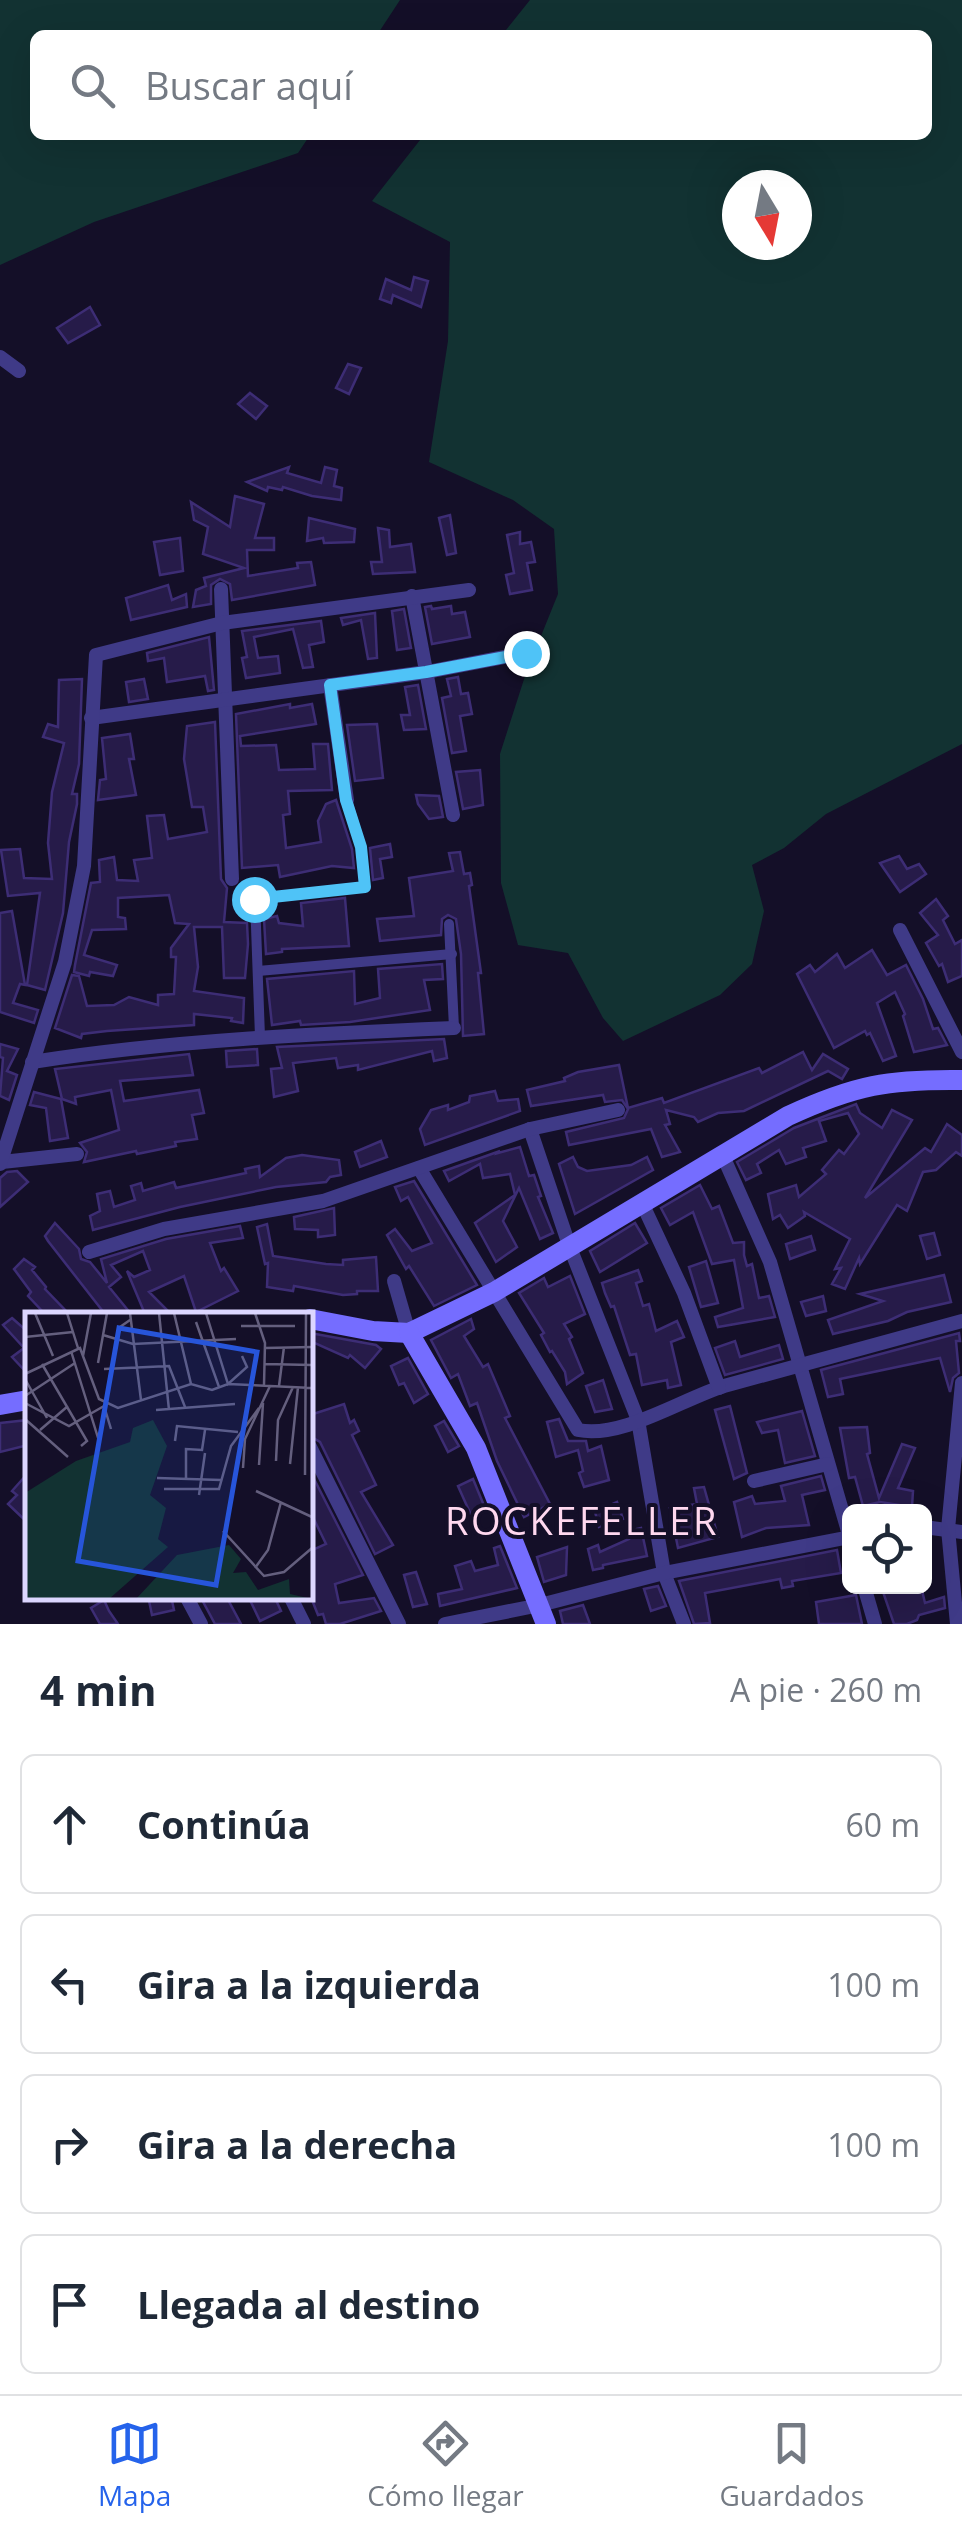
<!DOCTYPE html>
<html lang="es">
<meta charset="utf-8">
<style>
:root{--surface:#fff;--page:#f2f2f3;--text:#1f2937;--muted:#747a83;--line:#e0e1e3;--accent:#2563eb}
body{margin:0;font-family:"Open Sans",sans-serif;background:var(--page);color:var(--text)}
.controls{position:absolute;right:30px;bottom:30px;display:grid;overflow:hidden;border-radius:15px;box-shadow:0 10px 40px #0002}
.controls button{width:90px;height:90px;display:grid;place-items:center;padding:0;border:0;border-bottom:2px solid var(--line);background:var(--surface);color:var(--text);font:50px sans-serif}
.compass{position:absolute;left:722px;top:170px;width:90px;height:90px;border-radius:50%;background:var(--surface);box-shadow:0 10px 40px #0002;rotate:170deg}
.stop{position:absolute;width:30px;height:30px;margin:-22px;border:8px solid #4fc3f7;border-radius:50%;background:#fff}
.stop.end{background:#4fc3f7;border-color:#fff;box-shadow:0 2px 10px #0008}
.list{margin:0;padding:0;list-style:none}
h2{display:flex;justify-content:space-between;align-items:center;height:130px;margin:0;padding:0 40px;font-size:42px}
h2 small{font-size:32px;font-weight:400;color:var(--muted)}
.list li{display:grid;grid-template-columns:65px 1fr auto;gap:30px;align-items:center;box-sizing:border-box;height:140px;margin:0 20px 20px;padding:0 20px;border:2px solid var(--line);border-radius:15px}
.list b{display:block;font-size:38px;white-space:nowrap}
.list em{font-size:32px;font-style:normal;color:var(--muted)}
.icon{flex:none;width:55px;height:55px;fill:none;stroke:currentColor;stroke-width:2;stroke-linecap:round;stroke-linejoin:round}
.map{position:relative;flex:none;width:962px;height:1624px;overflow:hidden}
.search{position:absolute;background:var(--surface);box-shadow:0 10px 40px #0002;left:30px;right:30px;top:30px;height:110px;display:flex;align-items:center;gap:25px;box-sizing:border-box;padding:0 35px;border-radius:15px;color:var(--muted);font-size:38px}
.sheet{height:770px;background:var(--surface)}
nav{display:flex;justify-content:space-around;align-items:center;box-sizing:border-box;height:140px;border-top:2px solid var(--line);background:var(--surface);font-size:28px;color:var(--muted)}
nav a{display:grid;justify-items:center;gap:5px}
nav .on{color:var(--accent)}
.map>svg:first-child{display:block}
.green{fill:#123232;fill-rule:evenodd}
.building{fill:#261b49;stroke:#3d2d75;stroke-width:2.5}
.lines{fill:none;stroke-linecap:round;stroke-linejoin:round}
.pedestrian{stroke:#3f3a87;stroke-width:10}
.minor{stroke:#3f3a87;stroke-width:14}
.secondary{stroke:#756dff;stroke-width:20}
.route{stroke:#4fc3f7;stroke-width:12}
.labels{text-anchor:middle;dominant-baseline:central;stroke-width:8;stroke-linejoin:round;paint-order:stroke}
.neighbourhood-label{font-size:38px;letter-spacing:2.5px;fill:#ffd8ef;stroke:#140f28}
.inset-road{fill:none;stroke:#645f7e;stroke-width:2.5}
.view{fill:#2755da;fill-opacity:0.15;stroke:#2755da;stroke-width:5}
.inset-edge{fill:none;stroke:#dcd6ff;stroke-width:5}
</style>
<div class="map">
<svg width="962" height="1624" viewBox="0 0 962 1624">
<rect width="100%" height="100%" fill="#140f28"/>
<!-- green -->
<g class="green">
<path d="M0 0H400L377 35H35V135H310L298 153 94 222 0 265Z"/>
<path d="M530 0H962V744L826 814 784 848 752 865 764 911 752 964 720 995 623 1041 603 1018 568 953 518 945 501 883 500 754 526 673 558 594 554 529 513 500 429 462 448 341 450 242 372 201 424 135H927V35H502ZM737 185H797V245H737Z"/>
</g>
<!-- building -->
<g class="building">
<path d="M414 277 428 281 421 307 393 295 391 303 380 299 386 279 411 290Z"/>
<path d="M90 307 100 325 68 343 57 328Z"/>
<path d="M348 364 361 368 349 394 336 388Z"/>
<path d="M250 393 267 406 256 419 238 404Z"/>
<path d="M289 467 287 473 321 483 325 467 337 470 334 486 342 488 341 500 312 496 283 487 282 490 268 487 267 491 247 482Z"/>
<path d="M235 496 264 504 255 538H274V550H247L248 576 298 568 297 563 311 562 315 585 232 600 230 584 220 579 211 585V604L193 607 196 590 206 586 204 578 244 568 203 554 208 527 194 520 191 502 230 527Z"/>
<path d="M450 515 456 553 447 555 439 518Z"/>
<path d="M309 518 355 529 354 542 324 543 323 538 307 541Z"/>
<path d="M378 528 389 530 390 547 411 544 415 572 373 574 371 562H382Z"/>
<path d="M520 532V544L531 542 535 562 527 563 532 590 510 594 506 575 514 573 507 535Z"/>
<path d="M180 538 183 571 160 575 154 542Z"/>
<path d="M168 585 172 600 186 594 187 607 131 620 126 598Z"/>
<path d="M431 606 432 609 451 606 452 614 465 612 470 637 432 644 425 607Z"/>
<path d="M404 609 411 648 397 650 392 611Z"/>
<path d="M375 613 377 658 368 659 361 620 343 625 341 618Z"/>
<path d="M321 621 324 642 309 645 313 667 303 668 293 629 254 637 258 658 278 656 280 673 246 678 242 658 247 657 242 631Z"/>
<path d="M209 637 214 690 208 691 205 676 167 682 164 658 148 661 147 653Z"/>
<path d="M458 677 461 694 468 693 472 714 460 716 466 751 452 753 442 698 451 696 447 679Z"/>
<path d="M82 679 79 764 72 794H77V804L69 842 63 913 45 990 27 985 40 893 8 896 1 850 20 849 24 878 52 879 48 843 52 792 64 743 43 737 48 724 58 727 59 680Z"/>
<path d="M144 679 148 699 129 702 126 682Z"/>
<path d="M418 685 426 729 404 730 401 715H410L405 687Z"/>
<path d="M290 704V708L312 704 316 724 240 736 241 746 276 745 279 770 315 769 313 744H328L332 790 288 791 290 814 283 815 286 848 321 842 318 821 326 804 336 800 352 849 354 868 332 866 280 877 278 865 242 868 236 714Z"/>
<path d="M215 722 221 879 227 888 224 922 247 923 248 944 245 978H224L222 927H194L198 967 194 991 244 998 243 1023 231 1021 232 1018 194 1014V1025L107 1031 82 1034 81 1038 55 1028 72 975 79 976 87 1006 114 1005 129 997 158 1005V995L174 994 176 957H171V948L189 924 175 923 169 895 118 898V917L125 918 126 929 92 930 84 955 117 965 113 976 90 972 89 976 74 972 75 965 91 883 100 882 99 860 114 857 117 880 138 881 134 860 152 858 147 816 164 815 168 839 207 832 203 807H192L184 759 187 726Z"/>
<path d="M377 724 383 778 355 781 347 725Z"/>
<path d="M130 734 134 759H129L136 795 98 800 100 780 106 779 102 738Z"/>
<path d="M480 770 483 805 463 809 456 772Z"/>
<path d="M416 795 439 796 443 817 429 819 418 804Z"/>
<path d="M390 844 392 857 380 859 383 878 373 880 370 848Z"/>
<path d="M460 852 464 874 470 873 472 885 469 886 481 973H478L484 1034 463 1036 461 954 456 919 448 915 442 919 441 935 380 941 377 919 414 916 409 878 453 871 449 853Z"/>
<path d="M899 856 907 869 919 864 926 874 900 892 880 863Z"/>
<path d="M345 898 349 946 282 949V952L266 954 264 919 277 916 279 923 303 926 301 903Z"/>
<path d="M936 899 948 916 943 920 955 944 962 940V976L948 982 942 964 939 966 926 943 938 935 920 913Z"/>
<path d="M12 911 25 985 20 984 13 1003 38 1010 34 1023 0 1012V913Z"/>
<path d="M872 950 887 975 906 965 923 999 933 1029 938 1028 947 1045 914 1052 903 1016 905 1014 895 992 877 1003 896 1056 883 1061 870 1033 867 1035 865 1031 834 1048 797 974 810 965 815 972 837 954 845 968Z"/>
<path d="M442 964 443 979 424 980 430 1010 350 1022 301 1025 300 1021 272 1025 267 979 354 971 355 1004 380 998 378 969Z"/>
<path d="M444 1039 447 1058 434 1061 432 1051 358 1070V1065L338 1068 336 1058 293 1063 298 1091 274 1097 271 1069 282 1068 277 1047Z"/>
<path d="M0 1044 18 1049 7 1071 17 1075 9 1100 0 1096 3 1058 0 1057Z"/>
<path d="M257 1049 258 1065 227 1067 226 1051Z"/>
<path d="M803 1052 812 1070 823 1054 848 1069 842 1079 828 1071 744 1111 718 1113 698 1122 694 1117 666 1110 670 1124 665 1125 680 1152 662 1157 651 1129 569 1145 566 1132 624 1118 628 1109 622 1100 605 1102 603 1095 531 1106 527 1090 565 1081 564 1078 578 1072 619 1065 628 1108 662 1098 664 1103 759 1068 762 1073Z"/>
<path d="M189 1054 193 1075 120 1081 124 1101 199 1090 204 1113 192 1115 197 1139 175 1142 176 1146 137 1154 136 1151 84 1162 87 1152 80 1143 119 1130 111 1090 75 1097 76 1104 62 1099 55 1069Z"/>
<path d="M495 1091 498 1101 518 1099 520 1111 425 1145 420 1129 431 1110 448 1105V1110L469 1102 470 1096Z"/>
<path d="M34 1092 61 1099 68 1138 50 1141 46 1108 30 1105Z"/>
<path d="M856 1104 860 1113 882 1128 892 1110 912 1120 865 1198 925 1148 931 1152 947 1124 962 1135V1156L956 1152 936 1170 923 1172 907 1211 897 1205 860 1264 859 1258 845 1289 832 1284 841 1268 835 1269 850 1239 804 1212 805 1216 788 1228 780 1215 773 1219 768 1194 796 1185 799 1197 826 1174 822 1170 839 1150 844 1154 859 1134 848 1113 819 1121 826 1141 803 1148 806 1157 786 1164 779 1150 757 1164 761 1173 746 1180 737 1162 794 1128Z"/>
<path d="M381 1141 387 1157 360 1167 355 1152Z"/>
<path d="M520 1147 529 1176 534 1175 541 1196 538 1197 553 1233 540 1239 519 1188 503 1221 517 1247 496 1262 475 1223 515 1195 510 1174 483 1178 480 1164 449 1181 444 1171 500 1151 498 1153Z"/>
<path d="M302 1155 339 1160 341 1175 330 1177 326 1182 276 1187 180 1207 93 1230 90 1216 100 1211 97 1194 110 1191 114 1207 135 1200 131 1186 141 1183 143 1191 174 1182 176 1188 246 1173 245 1169 259 1166 260 1177 286 1158Z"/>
<path d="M573 1157 578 1167 587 1171 631 1165 647 1157 653 1170 575 1214 559 1164Z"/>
<path d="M17 1171 28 1182 0 1207V1178L7 1172Z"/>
<path d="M414 1181 477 1285 434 1306 409 1266 406 1269 387 1235 395 1229 412 1251 432 1243 408 1197 401 1201 395 1187Z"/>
<path d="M700 1185 712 1209 719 1206 733 1243 744 1242V1255L747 1266 752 1264 759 1298 769 1296 775 1317 718 1327 715 1317 743 1308 734 1260 712 1264 693 1212 670 1225 661 1208Z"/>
<path d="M334 1208 335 1235 318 1237V1230L295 1229 294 1217Z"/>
<path d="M55 1223 79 1249 81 1259 90 1262 107 1283 101 1259 166 1239 240 1226 243 1238 210 1243 221 1271 224 1268 238 1291 196 1312 184 1276 149 1292 171 1314H145L127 1271 134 1277 150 1270 143 1251 111 1265 121 1277 109 1287 131 1314H105L48 1241 45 1236Z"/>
<path d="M635 1223 647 1243 600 1272 590 1251Z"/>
<path d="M267 1224 273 1256 326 1264 343 1265V1260L376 1257 378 1291H357V1294L343 1295 294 1286 293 1291 267 1287 268 1263 265 1264 257 1227Z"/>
<path d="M934 1233 940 1255 927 1259 920 1236Z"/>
<path d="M811 1236 815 1250 790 1259 786 1244Z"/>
<path d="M24 1259 35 1267 32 1270 46 1287 45 1289 69 1314H45L28 1296 31 1292 14 1269Z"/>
<path d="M706 1261 718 1303 701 1307 689 1267Z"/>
<path d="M638 1270 642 1281 636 1283 643 1306 649 1304 656 1331 677 1321 684 1337 671 1342 681 1385 668 1388 667 1380 642 1385 636 1354 630 1355 614 1306 611 1307 605 1293 602 1283Z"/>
<path d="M944 1275 951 1302 907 1312 888 1321 833 1334 828 1320 883 1301 860 1294Z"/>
<path d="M570 1276 585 1314 564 1324 572 1337 569 1339 583 1373 567 1384 565 1372 552 1351 550 1352 541 1335 544 1333 519 1293 544 1278 548 1287Z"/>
<path d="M823 1296 826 1311 806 1316 801 1302Z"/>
<path d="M12 1318 28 1332V1374L12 1357 24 1348 3 1325Z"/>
<path d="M471 1319 474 1329 464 1336 483 1367 488 1364 510 1416 505 1418 550 1504 524 1517 497 1461 477 1403 470 1406 458 1374 451 1378 431 1340Z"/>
<path d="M310 1333 376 1345 381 1349 365 1368 350 1355 348 1358 310 1341Z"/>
<path d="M959 1333 960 1341H956L959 1373 953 1378 950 1392 940 1358 840 1379 843 1394 828 1397 821 1370Z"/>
<path d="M735 1341 740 1357 779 1345 783 1359 725 1375 715 1348Z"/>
<path d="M408 1358 428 1394 414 1403 404 1383 399 1385 391 1366Z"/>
<path d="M603 1380 612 1409 595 1412 586 1386Z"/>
<path d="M344 1404 350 1423 354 1420 359 1431 352 1435 376 1485 361 1492 393 1545 375 1554 320 1442 310 1436V1415Z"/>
<path d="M730 1406 747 1473 734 1479 715 1410Z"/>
<path d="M802 1411 815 1456 785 1463 778 1430 762 1433 757 1422Z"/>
<path d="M559 1419 568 1441H586L588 1451 601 1446 609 1480 584 1487 579 1473 583 1471 578 1450 556 1457 547 1422Z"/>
<path d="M28 1420V1445L0 1452V1423Z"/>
<path d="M444 1421 459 1446 448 1452 435 1426Z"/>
<path d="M867 1427 870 1453 867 1454 879 1498 902 1444 915 1448 898 1488 913 1491 912 1507 880 1502 863 1506 855 1477 849 1478 840 1428Z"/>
<path d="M310 1471 363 1575 335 1584 339 1603 374 1598 381 1611 340 1624H326L323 1614 318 1615 310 1595V1551L326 1544 310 1511Z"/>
<path d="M28 1473V1523L8 1504 17 1495 12 1491Z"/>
<path d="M821 1476 825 1490 802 1495 809 1525 766 1528 742 1537 734 1502 752 1496 755 1504 785 1501 781 1486Z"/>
<path d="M473 1479 485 1508 471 1515 458 1486Z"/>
<path d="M704 1487 718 1537 678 1548 670 1508 697 1504 694 1488Z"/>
<path d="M617 1502 623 1519 599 1527 595 1512Z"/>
<path d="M641 1528 647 1556 603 1565V1568L593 1570 588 1549 598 1545 600 1552 629 1539 628 1531Z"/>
<path d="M500 1546 517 1588 440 1606 438 1594 462 1589 455 1566 471 1561 475 1571 498 1565 494 1548Z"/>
<path d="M567 1547 566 1575 544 1582 537 1557Z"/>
<path d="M837 1550 841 1573 792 1581 793 1586 782 1588 780 1579 705 1593 710 1623 694 1624 679 1581Z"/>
<path d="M416 1572 427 1604 413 1607 404 1575Z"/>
<path d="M658 1586 666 1606 651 1611 644 1589Z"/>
<path d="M881 1586H921L925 1603 944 1597 945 1608 919 1615 917 1620 907 1624H894Z"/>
<path d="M856 1595 862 1624H819L816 1602Z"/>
<path d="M148 1596H171L174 1610 152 1615Z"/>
<path d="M200 1596H226L241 1624H215Z"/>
<path d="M248 1596H274L281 1611 260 1621Z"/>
<path d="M104 1600 109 1611 118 1624H100L91 1608Z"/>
<path d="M583 1605 590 1624H563L560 1611Z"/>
</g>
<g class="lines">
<!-- pedestrian -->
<g class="pedestrian">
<path d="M449 924 454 1028"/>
<path d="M258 971 452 954"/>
<path d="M260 1037 255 899 365 887 361 847 347 800"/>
</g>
<!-- minor -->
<g class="minor">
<path d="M0 357 19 371"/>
<path d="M221 589 232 879"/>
<path d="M412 596 453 815"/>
<path d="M330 685 347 800"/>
<path d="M91 718 427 672 525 653"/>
<path d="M900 930 962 1052"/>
<path d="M32 1062C172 1040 313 1034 454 1028"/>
<path d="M530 1129 569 1245 638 1420 664 1573 684 1624"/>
<path d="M723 1156 770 1262 850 1538"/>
<path d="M2 1162 77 1154"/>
<path d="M0 1164 65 962 84 866 96 655 222 623 469 590"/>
<path d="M419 1168 578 1430C622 1439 682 1399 724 1386 803 1364 883 1343 962 1321"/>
<path d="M642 1203 684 1293 719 1388"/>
<path d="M89 1252 164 1229 323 1201 530 1129 618 1110"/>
<path d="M394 1281 409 1333"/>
<path d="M310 1447 399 1624"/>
<path d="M754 1481 828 1464"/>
<path d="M924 1527 962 1532"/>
<path d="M864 1586 875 1624"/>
<path d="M186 1596 201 1624"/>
<path d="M290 1596 304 1624"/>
<path d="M445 1624 540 1605 664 1573 850 1537"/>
<path d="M957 1624 948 1529 962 1383"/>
</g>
<!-- secondary -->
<g class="secondary">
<path d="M310 1319 373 1331 409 1333 494 1292 788 1116C855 1085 889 1079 962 1080"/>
<path d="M409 1333 476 1448 546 1624"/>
<path d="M0 1405 28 1400"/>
</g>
</g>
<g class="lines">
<!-- route -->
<path class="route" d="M254 899 365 887 361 847 346 800 330 685 426 672 526 653"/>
</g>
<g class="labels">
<!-- neighbourhood labels -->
<g class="neighbourhood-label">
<text x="582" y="1520">ROCKEFELLER</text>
</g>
</g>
<!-- overview -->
<g transform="translate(25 1312)">
<rect width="288" height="288" fill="#140f28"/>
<path d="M128 108 142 134 125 183 141 196 133 227 143 235 84 287H0V181L51 149 105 130 108 116ZM204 233 216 247 208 261 221 260 233 278 264 267 265 282 287 287H111L152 243Z" fill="#123232"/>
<path class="inset-road" d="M10 1 28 44M42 1 53 36M105 1 116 88M134 1 144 98M149 1 166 72M181 1 203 72 222 55 217 44M230 1 240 31 239 73M171 10 194 75M216 14H270M78 23 108 32 211 27M0 25 48 20M240 36 287 35M46 39 74 129M58 44 66 1M73 51 82 1M17 52 62 129 56 134M239 52 287 53M79 57 144 54 160 95M86 60 95 15 105 8M0 62 55 36 74 87 93 96 166 72 187 78 203 72 287 76M0 67 22 106M254 74 259 35M0 84 50 51M0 91 44 114 79 94 86 117M131 98 210 92M0 107 43 145M15 118 43 94M150 129 152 114 213 120M251 149 253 108 268 75M265 152 273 75M234 153 238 91M218 156 220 127 245 74M280 163 281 1M132 166 196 168M161 166V137L177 138 180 118M139 177H194L206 134 234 96M231 179 287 205M174 183 180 141M198 219 239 264 259 260 287 236M230 256 243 238 256 190"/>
<path class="view" d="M94 16 232 40 191 273 53 249Z"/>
<rect width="288" height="288" class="inset-edge"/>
</g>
</svg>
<div class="controls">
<button><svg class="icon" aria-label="locate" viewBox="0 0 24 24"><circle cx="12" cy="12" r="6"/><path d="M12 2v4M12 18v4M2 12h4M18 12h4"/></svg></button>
</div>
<svg class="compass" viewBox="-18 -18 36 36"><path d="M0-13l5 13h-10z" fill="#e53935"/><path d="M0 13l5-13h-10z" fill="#747a83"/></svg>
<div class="stop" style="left:254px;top:899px"></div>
<div class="stop end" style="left:526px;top:653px"></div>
<div class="search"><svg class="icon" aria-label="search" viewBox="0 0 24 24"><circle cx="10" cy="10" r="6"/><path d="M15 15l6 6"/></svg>Buscar aquí</div>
</div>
<section class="sheet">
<h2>4 min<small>A pie · 260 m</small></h2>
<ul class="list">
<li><svg class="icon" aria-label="ahead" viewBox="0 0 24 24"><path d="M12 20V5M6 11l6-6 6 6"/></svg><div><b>Continúa</b></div><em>60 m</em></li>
<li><svg class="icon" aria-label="left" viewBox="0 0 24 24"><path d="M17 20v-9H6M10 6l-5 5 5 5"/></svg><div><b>Gira a la izquierda</b></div><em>100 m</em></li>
<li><svg class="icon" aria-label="right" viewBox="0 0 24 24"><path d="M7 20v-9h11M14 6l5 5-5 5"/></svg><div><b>Gira a la derecha</b></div><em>100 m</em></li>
<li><svg class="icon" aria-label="arrive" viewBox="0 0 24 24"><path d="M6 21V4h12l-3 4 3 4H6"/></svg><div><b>Llegada al destino</b></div></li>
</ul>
</section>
<nav>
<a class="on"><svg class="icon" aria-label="map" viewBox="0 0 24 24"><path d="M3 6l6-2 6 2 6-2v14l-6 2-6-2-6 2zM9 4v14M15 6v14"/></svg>Mapa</a>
<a><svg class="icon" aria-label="directions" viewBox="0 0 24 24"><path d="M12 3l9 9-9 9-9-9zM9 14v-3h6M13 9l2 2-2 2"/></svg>Cómo llegar</a>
<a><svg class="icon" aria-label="saved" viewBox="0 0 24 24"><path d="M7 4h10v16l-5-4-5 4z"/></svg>Guardados</a>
</nav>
